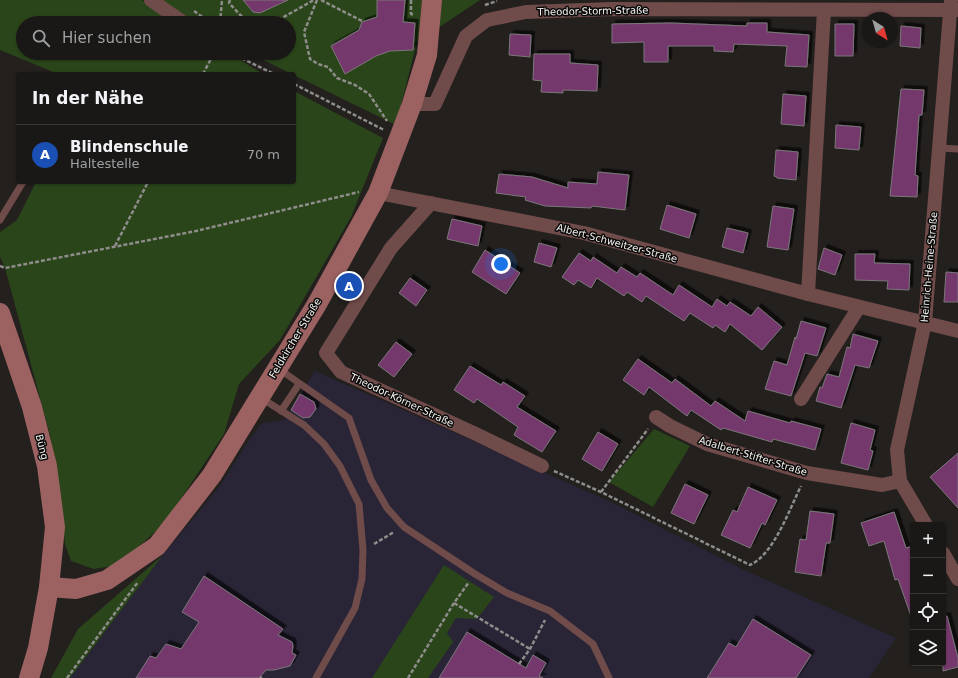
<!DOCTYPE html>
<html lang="de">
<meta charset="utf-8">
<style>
:root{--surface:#1a1816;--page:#272523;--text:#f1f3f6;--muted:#9fa0a1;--line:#383735;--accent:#f19ab1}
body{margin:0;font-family:"DejaVu Sans",sans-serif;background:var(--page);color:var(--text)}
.controls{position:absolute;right:12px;bottom:12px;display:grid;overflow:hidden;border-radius:4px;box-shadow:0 1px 3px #0004}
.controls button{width:36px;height:36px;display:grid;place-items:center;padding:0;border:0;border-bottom:1px solid var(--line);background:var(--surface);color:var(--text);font:20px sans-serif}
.compass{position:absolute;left:862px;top:12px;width:36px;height:36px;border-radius:50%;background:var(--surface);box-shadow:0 1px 3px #0004;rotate:143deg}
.you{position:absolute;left:501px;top:264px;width:14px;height:14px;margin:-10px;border:3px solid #fff;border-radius:50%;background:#1a73e8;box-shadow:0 0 0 6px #1a73e833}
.badge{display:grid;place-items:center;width:26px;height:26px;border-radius:50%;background:var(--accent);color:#fff;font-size:13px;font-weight:700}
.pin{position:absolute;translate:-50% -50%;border:2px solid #fff;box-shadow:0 1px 4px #0006}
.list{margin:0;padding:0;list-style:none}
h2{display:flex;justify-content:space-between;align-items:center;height:52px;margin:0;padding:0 16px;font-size:17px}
h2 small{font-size:13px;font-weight:400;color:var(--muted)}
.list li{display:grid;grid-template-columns:26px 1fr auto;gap:12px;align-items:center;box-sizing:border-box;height:60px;padding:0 16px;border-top:1px solid var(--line)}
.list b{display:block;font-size:15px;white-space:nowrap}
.list p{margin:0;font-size:13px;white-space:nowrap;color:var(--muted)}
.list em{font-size:13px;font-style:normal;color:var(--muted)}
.icon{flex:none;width:22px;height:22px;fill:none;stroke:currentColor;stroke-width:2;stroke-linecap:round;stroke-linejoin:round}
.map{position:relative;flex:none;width:958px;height:678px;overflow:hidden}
.search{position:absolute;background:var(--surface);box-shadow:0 1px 3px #0004;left:16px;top:16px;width:280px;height:44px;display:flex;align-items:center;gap:10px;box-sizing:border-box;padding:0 14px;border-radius:22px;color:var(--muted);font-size:15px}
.panel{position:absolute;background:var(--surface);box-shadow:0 1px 3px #0004;left:16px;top:72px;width:280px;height:112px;border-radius:4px}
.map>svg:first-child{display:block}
.education{fill:#292536}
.green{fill:#2a451a}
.building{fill:#75386c;stroke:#7b777a;filter:url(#shadow)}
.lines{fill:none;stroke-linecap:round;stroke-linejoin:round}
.path{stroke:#8f8d8b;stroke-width:2.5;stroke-dasharray:4 2;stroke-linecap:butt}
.lane{stroke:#6f4b4a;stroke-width:7}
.street{stroke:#6f4b4a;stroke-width:14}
.secondary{stroke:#9b6261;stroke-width:20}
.labels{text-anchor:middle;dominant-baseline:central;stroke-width:3;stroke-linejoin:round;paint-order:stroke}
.street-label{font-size:10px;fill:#f5f4f2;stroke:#0b0a09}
</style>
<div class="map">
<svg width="958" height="678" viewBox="0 0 958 678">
<defs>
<filter id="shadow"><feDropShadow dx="3.5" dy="-3.5" stdDeviation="0" flood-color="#0009"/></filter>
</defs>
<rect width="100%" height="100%" fill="#23201e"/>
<!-- education -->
<path class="education" d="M315 371 611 502 744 570 896 638 869 678H70L163 555 219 487 250 439 262 423 284 420Z"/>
<!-- green -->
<g class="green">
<path d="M0 0H142L182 23H23V53H229L263 74H58L0 50Z"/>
<path d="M158 0H422L419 34 396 125 249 53H289V23H195Z"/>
<path d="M441 0H480L438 28Z"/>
<path d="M294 91 383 138 351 217 280 340 239 384 224 434 164 524 118 565 94 569 71 561 65 544 60 494 50 435 5 268 0 257V232L17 220 36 182H294Z"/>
<path d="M654 429 690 446 653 507 609 482Z"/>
<path d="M163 555 70 678H51L78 629Z"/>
<path d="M444 565 494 597 477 619 456 618 447 633 453 642 428 678H372Z"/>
</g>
<!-- building -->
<g class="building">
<path d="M243 0H288L260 13 253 12Z"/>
<path d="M377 0H405L403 22 415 23 413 50 390 51 376 56 345 74 331 46 359 30 362 22 377 17Z"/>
<path d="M671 23 747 26V23H767V32L809 35 807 67 785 66 787 46 734 44 733 52 714 51V46H668V62H644V42L612 43V24Z"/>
<path d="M835 24H854L853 56H835Z"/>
<path d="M901 26 921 28 920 48 900 46Z"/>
<path d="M510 34 531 35 530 57 509 55Z"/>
<path d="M534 54H570V63L598 65 597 91 563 90V93L541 92 542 81 533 80Z"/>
<path d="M901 89 924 90 922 115H919L915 175 918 176 917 197 890 196Z"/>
<path d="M783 94 806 96 804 126 781 124Z"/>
<path d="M836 125 861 127 859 150 835 148Z"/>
<path d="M776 150 798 152 796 180 777 178V177L774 176Z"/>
<path d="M598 172 629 175 625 210 592 206 591 208 545 206 525 200 526 197 496 193 499 174 532 177 568 188V182L597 184Z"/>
<path d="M667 205 696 214 689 238 660 229Z"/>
<path d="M773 206 794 209 788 250 767 247Z"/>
<path d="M452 219 482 226 478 246 447 239Z"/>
<path d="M727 228 748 233 743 253 722 247Z"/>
<path d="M539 243 557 248 551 267 534 262Z"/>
<path d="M824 248 842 255 835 275 818 269Z"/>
<path d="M485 250 520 273 506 294 472 272Z"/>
<path d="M579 253 591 261 593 257 617 273 621 267 637 277 640 273 673 295 679 285 712 307 717 299 727 306 730 302 751 316 758 307 782 327 762 350 730 324 725 332 715 325 713 328 690 313 684 321 646 296 642 302 627 292 624 296 597 278 591 288 578 280 574 285 562 277Z"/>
<path d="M855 254H875L874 263 910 264 909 290 887 289 888 281 855 280Z"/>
<path d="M946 272 958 273V302H944Z"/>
<path d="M410 278 427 290 416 306 399 293Z"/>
<path d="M801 321 826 328 817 356 805 353 791 396 765 389 774 361 787 365 795 337 796 339Z"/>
<path d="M853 334 878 341 869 368 855 365 841 408 816 401 820 387 822 388 827 374 839 377 847 347 850 348Z"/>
<path d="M396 342 412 354 394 377 378 365Z"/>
<path d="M638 359 672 383 675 379 711 406 715 401 745 421 748 411 790 423 791 421 821 429 815 450 773 439 772 442 723 428 721 430 691 410 687 416 649 387 644 395 623 380Z"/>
<path d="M470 366 501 385 503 382 525 396 517 407 556 431 542 452 514 435 518 427 477 399 474 403 454 390Z"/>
<path d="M300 394 314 402 316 409 310 417 303 418 291 410Z"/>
<path d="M851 423 875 430 870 450 873 451 868 470 841 463Z"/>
<path d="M598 432 618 444 602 471 582 459Z"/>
<path d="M958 453V508L930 477Z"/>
<path d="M685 484 708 495 694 524 671 513Z"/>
<path d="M748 487 777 500 765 525 762 523 750 548 721 535 733 510 737 512Z"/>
<path d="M810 511 834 514 830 543H826L821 576 795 572 800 539 806 540Z"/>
<path d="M894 512 906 548 913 546V616H911L898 579 895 580 884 541 869 546 861 523Z"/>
<path d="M204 576 283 629 278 635 292 642 293 646 292 653 296 655 290 666 274 670H266L259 678H136L150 656 156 658 166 644 181 649 199 622 182 612Z"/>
<path d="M947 616 958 658V667L943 671V617Z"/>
<path d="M753 619 811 655 796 678H707L729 643 736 647Z"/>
<path d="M467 632 526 668 533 655 546 663 539 676 543 678H439Z"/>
</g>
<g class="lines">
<!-- path -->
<g class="path">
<path d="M230 0 229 3 245 20 268 23"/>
<path d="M317 0 304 32 310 59 318 64 328 67 337 78 355 85 369 94 387 121"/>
<path d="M321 0 362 21"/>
<path d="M411 0V14L414 15"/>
<path d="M485 5 497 1"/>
<path d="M194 11 211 23"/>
<path d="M220 23 222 0"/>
<path d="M273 23 314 0"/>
<path d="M231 53 274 74"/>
<path d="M203 74 214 53"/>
<path d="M294 84 384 130"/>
<path d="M115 246 148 182"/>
<path d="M0 266 5 268 196 231 359 192"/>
<path d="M554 471 601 492 750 565C774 554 789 510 801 486"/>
<path d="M601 492 648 429"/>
<path d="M374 544 394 532"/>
<path d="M454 603 530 649"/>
<path d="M519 664 530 649 545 620"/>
<path d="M260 677 262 678"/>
<path d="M67 678 138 582"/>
<path d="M408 678 454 603 469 582"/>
</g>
<!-- lane -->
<g class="lane">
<path d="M939 148 958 149"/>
<path d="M0 220 23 182"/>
<path d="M279 369 349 418 371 480 387 508 404 527 475 574 507 593 550 611 593 644 609 678"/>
<path d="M261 398 304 425 324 444 340 466 359 504 363 550 362 579 355 608 316 678"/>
<path d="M281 411 299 384"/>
</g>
<!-- street -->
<g class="street">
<path d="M151 0 184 23"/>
<path d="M412 104H435L466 36 487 20 526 12 612 9 958 10"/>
<path d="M378 193 584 233 808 294 958 331"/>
<path d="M431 203 391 248 326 353 341 372 476 434 542 466"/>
<path d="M808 294 824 10"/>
<path d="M801 399 859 307"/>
<path d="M656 417 670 426 707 444 807 473 882 485 900 481"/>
<path d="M926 525 900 481 897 450 925 322 951 0"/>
<path d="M943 553 958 579"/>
</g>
<!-- secondary -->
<g class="secondary">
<path d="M0 313 32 407 47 466 55 527 49 587 38 648 29 678"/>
<path d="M49 587 76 589 107 580 157 546 212 475 317 304 378 193 412 104 427 55 432 0"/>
</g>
</g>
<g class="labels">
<!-- street labels -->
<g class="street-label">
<text transform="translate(593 11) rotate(-1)">Theodor-Storm-Straße</text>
<text transform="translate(617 243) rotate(15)">Albert-Schweitzer-Straße</text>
<text transform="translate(929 267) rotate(-85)">Heinrich-Heine-Straße</text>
<text transform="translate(295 338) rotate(-59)">Feldkircher Straße</text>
<text transform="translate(402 400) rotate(25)">Theodor-Körner-Straße</text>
<text transform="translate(42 447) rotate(76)">Büng</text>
<text transform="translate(753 456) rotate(17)">Adalbert-Stifter-Straße</text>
</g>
</g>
</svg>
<div class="controls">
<button>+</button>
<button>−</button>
<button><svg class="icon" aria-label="locate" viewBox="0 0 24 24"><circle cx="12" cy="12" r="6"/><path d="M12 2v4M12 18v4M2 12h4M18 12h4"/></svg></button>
<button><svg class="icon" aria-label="layers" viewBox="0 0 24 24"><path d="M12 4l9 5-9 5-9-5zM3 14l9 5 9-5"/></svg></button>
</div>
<svg class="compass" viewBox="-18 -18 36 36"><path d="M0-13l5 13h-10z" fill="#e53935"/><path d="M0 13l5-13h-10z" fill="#9fa0a1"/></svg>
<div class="you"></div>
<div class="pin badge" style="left:349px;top:286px;background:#1a4fb4">A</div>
<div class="search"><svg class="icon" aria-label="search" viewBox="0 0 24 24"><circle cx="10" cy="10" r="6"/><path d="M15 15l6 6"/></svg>Hier suchen</div>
<section class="panel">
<h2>In der Nähe<small></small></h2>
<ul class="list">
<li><span class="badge" style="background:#1a4fb4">A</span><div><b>Blindenschule</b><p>Haltestelle</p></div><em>70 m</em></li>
</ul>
</section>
</div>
